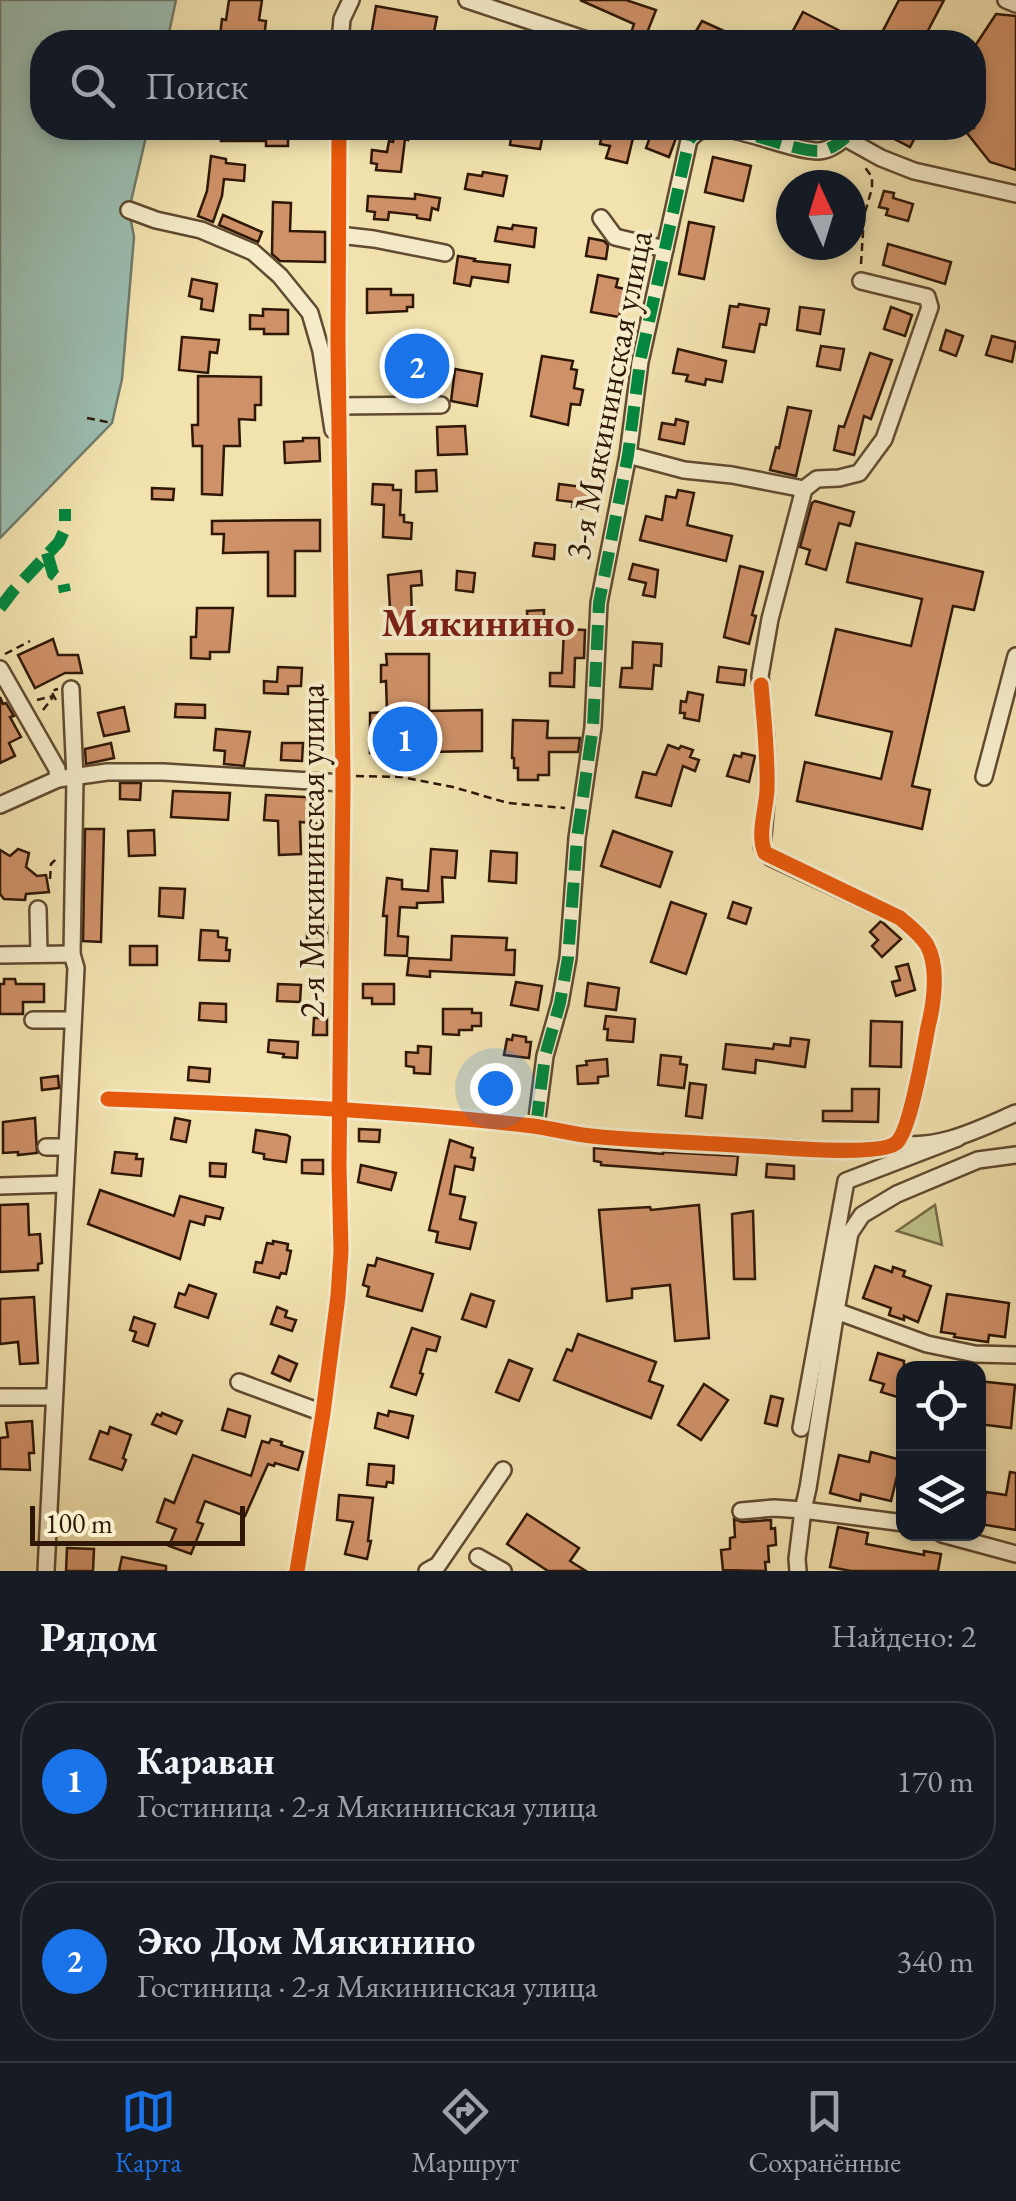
<!DOCTYPE html>
<html lang="ru">
<meta charset="utf-8">
<style>
:root{--surface:#171b24;--page:#20242c;--text:#f1f3f6;--muted:#9ea1a6;--line:#363941;--accent:#1a73e8}
body{margin:0;font-family:"EB Garamond",serif;background:var(--page);color:var(--text)}
.controls{position:absolute;right:30px;bottom:30px;display:grid;overflow:hidden;border-radius:20px;box-shadow:0 5px 15px #0003}
.controls button{width:90px;height:90px;display:grid;place-items:center;padding:0;border:0;border-bottom:2px solid var(--line);background:var(--surface);color:var(--text);font:50px sans-serif}
.compass{position:absolute;left:776px;top:170px;width:90px;height:90px;border-radius:50%;background:var(--surface);box-shadow:0 5px 15px #0003;rotate:356deg}
.scale{position:absolute;left:30px;bottom:25px;width:215px;box-sizing:border-box;padding-left:10px;border:5px solid #2f1707;border-top:0;font-size:28px;line-height:35px;white-space:nowrap;color:#2f1707;-webkit-text-stroke:8px #f6ecca;paint-order:stroke}
.you{position:absolute;left:495px;top:1088px;width:35px;height:35px;margin:-25px;border:8px solid #fff;border-radius:50%;background:#1a73e8;box-shadow:0 0 0 15px #1a73e833}
.badge{display:grid;place-items:center;width:65px;height:65px;border-radius:50%;background:var(--accent);color:#fff;font-size:32px;font-weight:700}
.pin{position:absolute;translate:-50% -50%;border:5px solid #fff;box-shadow:0 2px 10px #0006}
.list{margin:0;padding:0;list-style:none}
h2{display:flex;justify-content:space-between;align-items:center;height:130px;margin:0;padding:0 40px;font-size:42px}
h2 small{font-size:32px;font-weight:400;color:var(--muted)}
.list li{display:grid;grid-template-columns:65px 1fr auto;gap:30px;align-items:center;box-sizing:border-box;height:160px;margin:0 20px 20px;padding:0 20px;border:2px solid var(--line);border-radius:40px}
.list b{display:block;font-size:38px;white-space:nowrap}
.list p{margin:0;font-size:32px;white-space:nowrap;color:var(--muted)}
.list em{font-size:32px;font-style:normal;color:var(--muted)}
.icon{flex:none;width:55px;height:55px;fill:none;stroke:currentColor;stroke-width:2;stroke-linecap:round;stroke-linejoin:round}
.map{position:relative;flex:none;width:1016px;height:1571px;overflow:hidden}
.search{position:absolute;background:var(--surface);box-shadow:0 5px 15px #0003;left:30px;right:30px;top:30px;height:110px;display:flex;align-items:center;gap:25px;box-sizing:border-box;padding:0 35px;border-radius:40px;color:var(--muted);font-size:38px}
.sheet{height:490px;background:var(--surface)}
nav{display:flex;justify-content:space-around;align-items:center;box-sizing:border-box;height:140px;border-top:2px solid var(--line);background:var(--surface);font-size:28px;color:var(--muted)}
nav a{display:grid;justify-items:center;gap:5px}
nav .on{color:var(--accent)}
.map>svg:first-child{display:block}
.green{fill:#bcc389;stroke:#766d48;stroke-width:2.5}
.water{fill:#9bbdb0;stroke:#707b6c;stroke-width:2.5}
.building{fill:#cf9168;stroke:#2f1707;stroke-width:2.5}
.lines{fill:none;stroke-linecap:round;stroke-linejoin:round}
.minor-casing{stroke:#604a31;stroke-width:20}
.path{stroke:#2f1707;stroke-width:2.5;stroke-dasharray:8 5;stroke-linecap:butt}
.minor{stroke:#f6ecca;stroke-width:15}
.quiet{stroke:#00873e;stroke-width:12;stroke-dasharray:25 12;stroke-linecap:butt}
.cycleway-casing{stroke:#f6ecca;stroke-width:21}
.cycleway{stroke:#e8590c;stroke-width:15}
.labels{text-anchor:middle;dominant-baseline:central;stroke-width:8;stroke-linejoin:round;paint-order:stroke}
.street-label{font-size:35px;fill:#2f1707;stroke:#f6ecca}
.quarter-label{font-size:40px;font-weight:bold;fill:#7a1f14;stroke:#f6ecca}
</style>
<div class="map">
<svg width="1016" height="1571" viewBox="0 0 1016 1571">
<rect width="100%" height="100%" fill="#f1e2ae"/>
<filter id="stains"><feTurbulence type="fractalNoise" baseFrequency=".002" numOctaves="4"/><feColorMatrix values="0 0 0 0 .2 0 0 0 0 .09 0 0 0 0 .02 0 0 0 .5 -.17"/></filter>
<radialGradient id="worn" r=".72"><stop offset=".6" stop-color="#630" stop-opacity="0"/><stop offset="1" stop-color="#630" stop-opacity=".3"/></radialGradient>
<!-- green -->
<path class="green" d="M935 1205 942 1245 897 1231Z"/>
<!-- water -->
<path class="water" d="M0 0H176L167 42H42V128H148L129 210 134 237 122 379 112 423 0 538Z"/>
<!-- building -->
<g class="building">
<path d="M229 0H262L259 20 266 21 264 39 253 38 252 42H236L237 38 220 36 222 19 226 20Z"/>
<path d="M580 0H626L656 10 645 38 631 33 634 24Z"/>
<path d="M899 0H944L922 42H877Z"/>
<path d="M376 6 437 17 432 42H370Z"/>
<path d="M803 12 842 32 837 42H787Z"/>
<path d="M996 14 1016 16V170L990 162 963 128H974L975 46Z"/>
<path d="M702 21 748 42H719L696 31Z"/>
<path d="M221 128H288V146H266V141H221Z"/>
<path d="M395 128H410L408 140 405 139 401 172 376 170 377 164 371 163 372 150 387 152 389 141 393 142Z"/>
<path d="M518 128H531V132L543 134 540 149 510 145 512 130 518 131Z"/>
<path d="M873 128H920L910 147Z"/>
<path d="M653 129 676 138 669 157 646 148Z"/>
<path d="M603 130 633 138 627 163 606 158 610 146 600 144Z"/>
<path d="M211 156 226 159V163L245 165 244 181 224 179 222 196 213 222 198 216 207 191Z"/>
<path d="M713 157 751 166 743 201 705 192Z"/>
<path d="M483 172 507 176 503 196 465 189 468 174 482 176Z"/>
<path d="M884 191 894 193 893 198 913 204 908 221 886 215 888 209 879 207Z"/>
<path d="M415 194 440 198 438 210 432 208 430 220 417 218V215L389 212 388 220 374 219 375 212 367 211 368 196 415 199Z"/>
<path d="M273 202 291 203 290 231 325 232V262L280 261 272 254Z"/>
<path d="M223 215 262 232 258 242 219 225Z"/>
<path d="M689 222 714 227 704 279 679 274Z"/>
<path d="M513 225 536 228 534 247 495 241 498 227 512 229Z"/>
<path d="M589 238 604 241 608 245 606 259 586 256Z"/>
<path d="M888 244 951 262 945 284 883 265Z"/>
<path d="M458 256 475 259 474 261 510 265 508 282 472 277 470 286 454 283Z"/>
<path d="M598 275 618 279 616 287 625 289 619 317 591 312Z"/>
<path d="M192 279 217 284 213 311 201 309 202 299 189 296Z"/>
<path d="M367 289H391V295H413V307H407V311L367 313Z"/>
<path d="M739 304 769 309 766 325 760 324 754 352 723 347 730 306 738 307Z"/>
<path d="M800 307 824 310 820 334 797 330Z"/>
<path d="M891 307 912 315 905 336 884 329Z"/>
<path d="M263 309 288 310V334H264V329H250V315L263 316Z"/>
<path d="M946 330 963 336 956 356 940 350Z"/>
<path d="M992 336 1016 342 1012 362 986 355Z"/>
<path d="M182 337 219 340 217 353 210 352 208 373 179 370Z"/>
<path d="M821 346 844 349 840 370 817 366Z"/>
<path d="M406 348 433 352 429 384 401 380Z"/>
<path d="M678 349 726 361 722 382 706 379 705 385 686 381 688 375 673 373Z"/>
<path d="M870 353 892 360 871 419 864 416 854 455 834 450 839 426 844 427Z"/>
<path d="M542 356 573 361 571 369 577 370 574 388 583 390 580 405 571 404 568 425 531 416Z"/>
<path d="M455 369 482 374 477 406 451 401Z"/>
<path d="M198 376 261 377V405H255V420L239 419 240 446H224L222 495 202 494V446H193L192 425H198Z"/>
<path d="M788 407 811 411 796 476 770 470 776 447 779 448Z"/>
<path d="M676 419 688 422 684 444 659 439 662 423 675 425Z"/>
<path d="M465 426 467 454 438 455 437 427Z"/>
<path d="M303 438H319L320 461 285 463 284 442 303 441Z"/>
<path d="M436 470 437 491 416 492V471Z"/>
<path d="M373 484 393 485V490H401L400 515H404V522L412 523 411 539 383 537 384 505 372 504Z"/>
<path d="M559 484 591 488 588 509 572 507 573 502 557 500Z"/>
<path d="M152 488 174 489 173 500 152 499Z"/>
<path d="M678 490 694 493 687 525 732 536 726 561 640 540 646 516 662 520 666 496 676 498Z"/>
<path d="M815 501 854 512 850 526 839 523 826 570 806 564 810 550 800 547 812 503Z"/>
<path d="M320 520V551H295V596H268V552L223 553 224 534H212V521Z"/>
<path d="M535 543 555 545 554 559 533 556Z"/>
<path d="M856 543 983 572 974 610 953 606 912 786 930 790 922 829 797 801 805 762 881 779 892 732 816 715 836 629 911 646 922 599 847 582Z"/>
<path d="M633 564 658 570 655 597 643 595 646 583 629 579Z"/>
<path d="M740 566 763 572 752 615 756 616 749 644 724 637Z"/>
<path d="M421 571 422 585 411 586 412 620 400 621V626L386 627V608H390L388 575Z"/>
<path d="M457 571 475 573 473 592 456 590Z"/>
<path d="M197 608H233L229 652H210V659L191 658V637H196Z"/>
<path d="M544 610V627H528L527 611Z"/>
<path d="M564 629 585 630 584 658H575L574 687 550 686V673H562Z"/>
<path d="M53 639 58 655H78L82 673H65L35 688 18 655Z"/>
<path d="M633 642 662 644 661 666 654 665 652 689 620 687 622 668H632Z"/>
<path d="M386 654H429V711L482 710V751L370 753V713L387 712 386 681 381 682V665H387Z"/>
<path d="M278 667 302 668 301 686H288V694L264 693V681L277 682Z"/>
<path d="M719 667 746 670 744 685 717 682Z"/>
<path d="M688 692 703 695 699 721 684 718 685 713H680L681 701 686 702Z"/>
<path d="M0 697 3 704 6 703 14 716 10 717 21 737 9 743 15 756 0 763Z"/>
<path d="M176 704 205 705V718L175 717Z"/>
<path d="M124 707 129 731 104 736 98 713Z"/>
<path d="M513 720 548 721 547 738H580L578 752H549V775H538V780H518V768H514V758H512Z"/>
<path d="M216 729 250 732 244 766 224 764 225 751 214 750Z"/>
<path d="M111 743 114 758 86 764 85 749Z"/>
<path d="M282 743H303L302 761 281 760Z"/>
<path d="M668 745 679 749 681 746 693 750 690 757 699 760 695 771 683 766 671 806 636 797 643 772 656 775Z"/>
<path d="M742 753 755 756 749 782 727 776 734 755 741 757Z"/>
<path d="M120 783H141L140 800 120 799Z"/>
<path d="M173 791 230 793 228 820 171 817Z"/>
<path d="M266 795 322 798 320 824 300 822 301 854 279 855 278 821 264 820Z"/>
<path d="M85 829H104L101 942 83 941Z"/>
<path d="M154 830 155 855 129 856 128 831Z"/>
<path d="M613 831 672 852 660 887 601 866Z"/>
<path d="M18 849 29 853 26 867 37 876 46 875 49 892 26 894 25 900 4 899 0 894V850L10 856Z"/>
<path d="M431 849 457 851 455 878 442 877 443 902 417 903V908L400 907 398 936 408 937 407 956 385 955 387 916H383L387 878 402 880V889L428 891Z"/>
<path d="M491 851 517 853 516 883 489 881Z"/>
<path d="M160 888 185 889 183 918 159 916Z"/>
<path d="M671 902 706 914 686 974 651 962Z"/>
<path d="M733 902 751 908 746 924 728 918Z"/>
<path d="M881 921 901 939 882 957 872 946 878 940 870 932Z"/>
<path d="M307 926H327V942H322V947H307Z"/>
<path d="M201 930 218 931V937L227 938 226 950H230L229 961 199 960Z"/>
<path d="M452 936 507 938 506 950H515L514 975 430 971V977L407 975 409 958 451 960Z"/>
<rect x="130" y="946" width="27" height="19"/>
<path d="M908 964 915 990 896 996 892 982 900 980 896 967Z"/>
<path d="M4 979H15L16 984H44V1002H23V1014H0V984H4Z"/>
<path d="M516 982 542 986 538 1010 511 1005Z"/>
<path d="M588 983 619 988 616 1010 585 1006Z"/>
<path d="M278 984 301 985 300 1002 277 1001Z"/>
<path d="M363 984H394V1004H372V998H363Z"/>
<path d="M200 1003 226 1004V1022L199 1020Z"/>
<path d="M443 1009H472V1013H481V1026H472V1030H459V1035L443 1034Z"/>
<path d="M606 1016 635 1019 633 1042 607 1040 608 1029H604Z"/>
<path d="M314 1018H327V1035H313Z"/>
<path d="M871 1021 902 1022 901 1067 870 1066Z"/>
<path d="M513 1035 526 1037V1042H531L529 1058 504 1055 507 1039 512 1040Z"/>
<path d="M791 1038 809 1040 805 1067 756 1060 755 1073 723 1069 726 1044 773 1049 774 1044 790 1046Z"/>
<path d="M269 1040 298 1042 297 1058 283 1057 284 1054 268 1052Z"/>
<path d="M418 1046 431 1047 430 1074 414 1073V1067L406 1066V1052L418 1053Z"/>
<path d="M661 1055 681 1057 680 1064 687 1065 684 1088 658 1085Z"/>
<path d="M607 1059 608 1076 598 1077V1083L578 1084 577 1066 587 1065 586 1061Z"/>
<path d="M189 1067 210 1069 209 1082 188 1080Z"/>
<path d="M58 1076 59 1088 42 1090 41 1078Z"/>
<path d="M485 1082 514 1084 513 1102 484 1100Z"/>
<path d="M690 1083 706 1085 702 1118 686 1116Z"/>
<path d="M852 1089H879L878 1122 823 1121V1111H852Z"/>
<path d="M35 1118 37 1153 18 1155V1152L3 1153V1122Z"/>
<path d="M175 1118 190 1121 186 1142 171 1139Z"/>
<path d="M359 1129 380 1130 379 1142 359 1141Z"/>
<path d="M256 1130 287 1135 290 1137 286 1162 264 1159V1154L253 1152Z"/>
<path d="M450 1140 473 1148 471 1157 475 1158 473 1170 455 1166 450 1194 465 1197 460 1219 476 1223 470 1249 436 1242 438 1232 429 1230Z"/>
<path d="M594 1148 663 1154V1152L738 1156 736 1175 601 1165V1162L594 1161Z"/>
<path d="M115 1152 137 1154 136 1159H143L141 1176 112 1173Z"/>
<path d="M302 1160H323V1174L302 1173Z"/>
<path d="M210 1163 226 1164 225 1177 210 1176Z"/>
<path d="M767 1164 794 1166V1179L766 1177Z"/>
<path d="M361 1165 396 1173 391 1190 358 1182Z"/>
<path d="M100 1190 174 1216 180 1196 223 1208 220 1219 206 1216 204 1225 190 1221 180 1259 88 1224Z"/>
<path d="M28 1204 29 1235 40 1234 42 1263 38 1264V1270L0 1272V1205Z"/>
<path d="M699 1205 709 1338 675 1341 670 1285 632 1289V1298L607 1301 599 1210 650 1207 651 1210Z"/>
<path d="M753 1211 755 1279H734L732 1214Z"/>
<path d="M273 1241 288 1244 287 1250 291 1251 286 1274 281 1273 279 1278 254 1272 256 1262 262 1263 267 1243 273 1244Z"/>
<path d="M377 1258 433 1274 422 1311 367 1296 369 1287 363 1285 368 1265 375 1266Z"/>
<path d="M875 1266 892 1272 893 1267 905 1271 903 1276 931 1286 918 1322 904 1316V1320L889 1315 891 1308 863 1298Z"/>
<path d="M189 1285 216 1294 208 1318 175 1307 179 1293 185 1295Z"/>
<path d="M471 1294 494 1301 486 1327 462 1319Z"/>
<path d="M947 1294 1009 1303 1005 1337 989 1335 988 1342 954 1337 955 1334 941 1332Z"/>
<path d="M34 1297 38 1363 20 1364 18 1342 0 1344V1299Z"/>
<path d="M277 1307 287 1311 285 1317 296 1320 292 1331 271 1324Z"/>
<path d="M134 1317 155 1324 148 1346 133 1341 136 1332 130 1330Z"/>
<path d="M412 1328 440 1337 436 1351 427 1349 420 1373 423 1374 416 1395 391 1387Z"/>
<path d="M578 1334 656 1362 649 1381 663 1386 651 1418 554 1380 567 1349 572 1351Z"/>
<path d="M878 1353 904 1361V1399L881 1392 884 1384 870 1380Z"/>
<path d="M279 1356 297 1364 290 1381 272 1373Z"/>
<path d="M509 1360 532 1369 519 1401 496 1392Z"/>
<path d="M978 1381 1015 1385 1011 1428 978 1424Z"/>
<path d="M704 1384 728 1400 701 1440 678 1425Z"/>
<path d="M771 1396 783 1399 777 1426 765 1423Z"/>
<path d="M228 1409 250 1416 245 1437 222 1430Z"/>
<path d="M389 1411 413 1416 408 1438 375 1428 378 1413 388 1416Z"/>
<path d="M162 1413 182 1421 176 1434 152 1424 157 1414 161 1416Z"/>
<path d="M32 1421 34 1453H29L30 1470 0 1469V1438L8 1437 6 1423Z"/>
<path d="M110 1427 131 1435 123 1458 126 1460 122 1470 90 1459 100 1431 108 1434Z"/>
<path d="M271 1439 282 1442 281 1445 303 1452 298 1470 275 1463 274 1466 268 1464 245 1516 205 1501 197 1522 203 1524 191 1554 169 1546 176 1529 157 1522 165 1499 174 1503 193 1455 251 1476 262 1441 269 1443Z"/>
<path d="M871 1452 901 1460 891 1501 861 1494 860 1501 830 1493 839 1455 869 1462Z"/>
<path d="M369 1464 394 1466 393 1483 387 1482 386 1487 367 1485Z"/>
<path d="M1010 1472 1016 1473V1530L980 1524 986 1492 1006 1495Z"/>
<path d="M339 1495 373 1498 368 1541H371L367 1559 345 1554 353 1522 337 1520Z"/>
<path d="M527 1514 579 1548 570 1561 586 1571H548L507 1544Z"/>
<path d="M734 1519 742 1522 771 1520V1529L775 1528 776 1545 768 1546 769 1562H765L766 1571 723 1570 721 1550 730 1549V1538L735 1537Z"/>
<path d="M838 1527 868 1533 866 1544 924 1555V1551L941 1554 938 1571H851L830 1567Z"/>
<path d="M67 1548 94 1549 93 1571H66Z"/>
<path d="M122 1557 166 1566V1571H119Z"/>
</g>
<g class="lines">
<!-- minor casing -->
<g class="minor-casing">
<g id="minor">
<path d="M467 0 593 42"/>
<path d="M1006 0 1016 4"/>
<path d="M340 42 342 19 351 0"/>
<path d="M827 128 881 158 914 171 1016 194"/>
<path d="M129 210 156 220 201 230 253 252 280 276 310 313 321 351 333 430"/>
<path d="M601 218 615 237 665 249"/>
<path d="M339 235 374 239 445 253"/>
<path d="M339 406 441 405"/>
<path d="M628 455 684 470 732 475 804 489"/>
<path d="M0 669 57 769 58 779"/>
<path d="M984 777 1016 656"/>
<path d="M0 805 58 779 107 772H163L343 783"/>
<path d="M38 909 39 954"/>
<path d="M0 955 72 954"/>
<path d="M33 1020H73"/>
<path d="M108 1099C250 1104 392 1110 533 1126 556 1129 578 1136 601 1137 651 1141 702 1143 753 1146 778 1147 879 1157 896 1143 910 1132 924 1048 928 1027 934 1003 939 967 927 945 920 934 909 926 900 918L772 858 765 853 762 846 767 791 766 740 760 676 770 619 804 489 817 479 839 478 859 473 884 439 930 307 927 297 861 281"/>
<path d="M536 1126 545 1056 560 1003 568 958 577 838 593 727 599 603 628 455 640 362 689 140C693 135 695 133 701 130 725 119 788 151 818 151 828 151 838 144 846 137"/>
<path d="M896 1143C937 1151 979 1129 1016 1113"/>
<path d="M46 1147H67"/>
<path d="M0 1186 65 1184"/>
<path d="M836 1311 850 1233 862 1215 897 1194 978 1160 1016 1155"/>
<path d="M239 1382 323 1413"/>
<path d="M0 1397H54"/>
<path d="M801 1428 846 1181 958 1138"/>
<path d="M741 1511 774 1508 803 1510 797 1559 798 1571"/>
<path d="M904 1523 803 1510 808 1488 836 1311 927 1344 975 1354 1016 1355"/>
<path d="M942 1534 1016 1554"/>
<path d="M478 1557 503 1571"/>
<path d="M46 1571 76 968 72 954 75 778 71 689"/>
<path d="M297 1571 323 1413 338 1296 341 1251 339 1167 343 783 338 341 339 128"/>
<path d="M427 1571 438 1565 503 1470"/>
</g>
</g>
<!-- path -->
<g class="path">
<path d="M861 264 864 216 872 188V177L864 166"/>
<path d="M87 418 112 423"/>
<path d="M5 654 30 641"/>
<path d="M37 700 53 696"/>
<path d="M56 700 51 691 58 689"/>
<path d="M43 710 53 697"/>
<path d="M356 776 401 777 453 787 508 803 565 808"/>
<path d="M50 879 51 864 57 858"/>
</g>
<!-- minor -->
<use href="#minor" class="minor"/>
<!-- quiet -->
<g class="quiet">
<path d="M47 553 53 574 63 582 65 592"/>
<path d="M0 608 13 591 59 542 65 529V509"/>
<path d="M536 1126 545 1056 560 1003 568 958 577 838 593 727 599 603 628 455 640 362 689 140C693 135 695 133 701 130 725 119 788 151 818 151 828 151 838 144 846 137"/>
</g>
<!-- cycleway casing -->
<g class="cycleway-casing">
<g id="cycleway">
<path d="M108 1099C250 1104 392 1110 533 1126 556 1129 578 1136 601 1137 651 1141 702 1143 753 1146 778 1147 879 1157 896 1143 910 1132 924 1048 928 1027 934 1003 939 967 927 945 920 934 909 926 900 918L765 853C757 834 766 810 767 790 768 755 764 720 761 685"/>
<path d="M297 1571 323 1413 338 1296 341 1251 339 1167 343 783 338 341 339 128"/>
</g>
</g>
<!-- cycleway -->
<use href="#cycleway" class="cycleway"/>
</g>
<g class="labels">
<!-- street labels -->
<g class="street-label">
<text transform="translate(608 395) rotate(-79)">3-я Мякининская улица</text>
<text transform="translate(311 851) rotate(-90)">2-я Мякининская улица</text>
</g>
<!-- quarter labels -->
<g class="quarter-label">
<text x="478" y="622">Мякинино</text>
</g>
</g>
<rect width="100%" height="100%" filter="url(#stains)"/>
<rect width="100%" height="100%" fill="url(#worn)"/>
</svg>
<div class="controls">
<button><svg class="icon" aria-label="locate" viewBox="0 0 24 24"><circle cx="12" cy="12" r="6"/><path d="M12 2v4M12 18v4M2 12h4M18 12h4"/></svg></button>
<button><svg class="icon" aria-label="layers" viewBox="0 0 24 24"><path d="M12 4l9 5-9 5-9-5zM3 14l9 5 9-5"/></svg></button>
</div>
<svg class="compass" viewBox="-18 -18 36 36"><path d="M0-13l5 13h-10z" fill="#e53935"/><path d="M0 13l5-13h-10z" fill="#9ea1a6"/></svg>
<div class="scale">100 m</div>
<div class="you"></div>
<div class="pin badge" style="left:405px;top:739px">1</div>
<div class="pin badge" style="left:417px;top:366px">2</div>
<div class="search"><svg class="icon" aria-label="search" viewBox="0 0 24 24"><circle cx="10" cy="10" r="6"/><path d="M15 15l6 6"/></svg>Поиск</div>
</div>
<section class="sheet">
<h2>Рядом<small>Найдено: 2</small></h2>
<ul class="list">
<li><span class="badge">1</span><div><b>Караван</b><p>Гостиница · 2-я Мякининская улица</p></div><em>170 m</em></li>
<li><span class="badge">2</span><div><b>Эко Дом Мякинино</b><p>Гостиница · 2-я Мякининская улица</p></div><em>340 m</em></li>
</ul>
</section>
<nav>
<a class="on"><svg class="icon" aria-label="map" viewBox="0 0 24 24"><path d="M3 6l6-2 6 2 6-2v14l-6 2-6-2-6 2zM9 4v14M15 6v14"/></svg>Карта</a>
<a><svg class="icon" aria-label="directions" viewBox="0 0 24 24"><path d="M12 3l9 9-9 9-9-9zM9 14v-3h6M13 9l2 2-2 2"/></svg>Маршрут</a>
<a><svg class="icon" aria-label="saved" viewBox="0 0 24 24"><path d="M7 4h10v16l-5-4-5 4z"/></svg>Сохранённые</a>
</nav>
